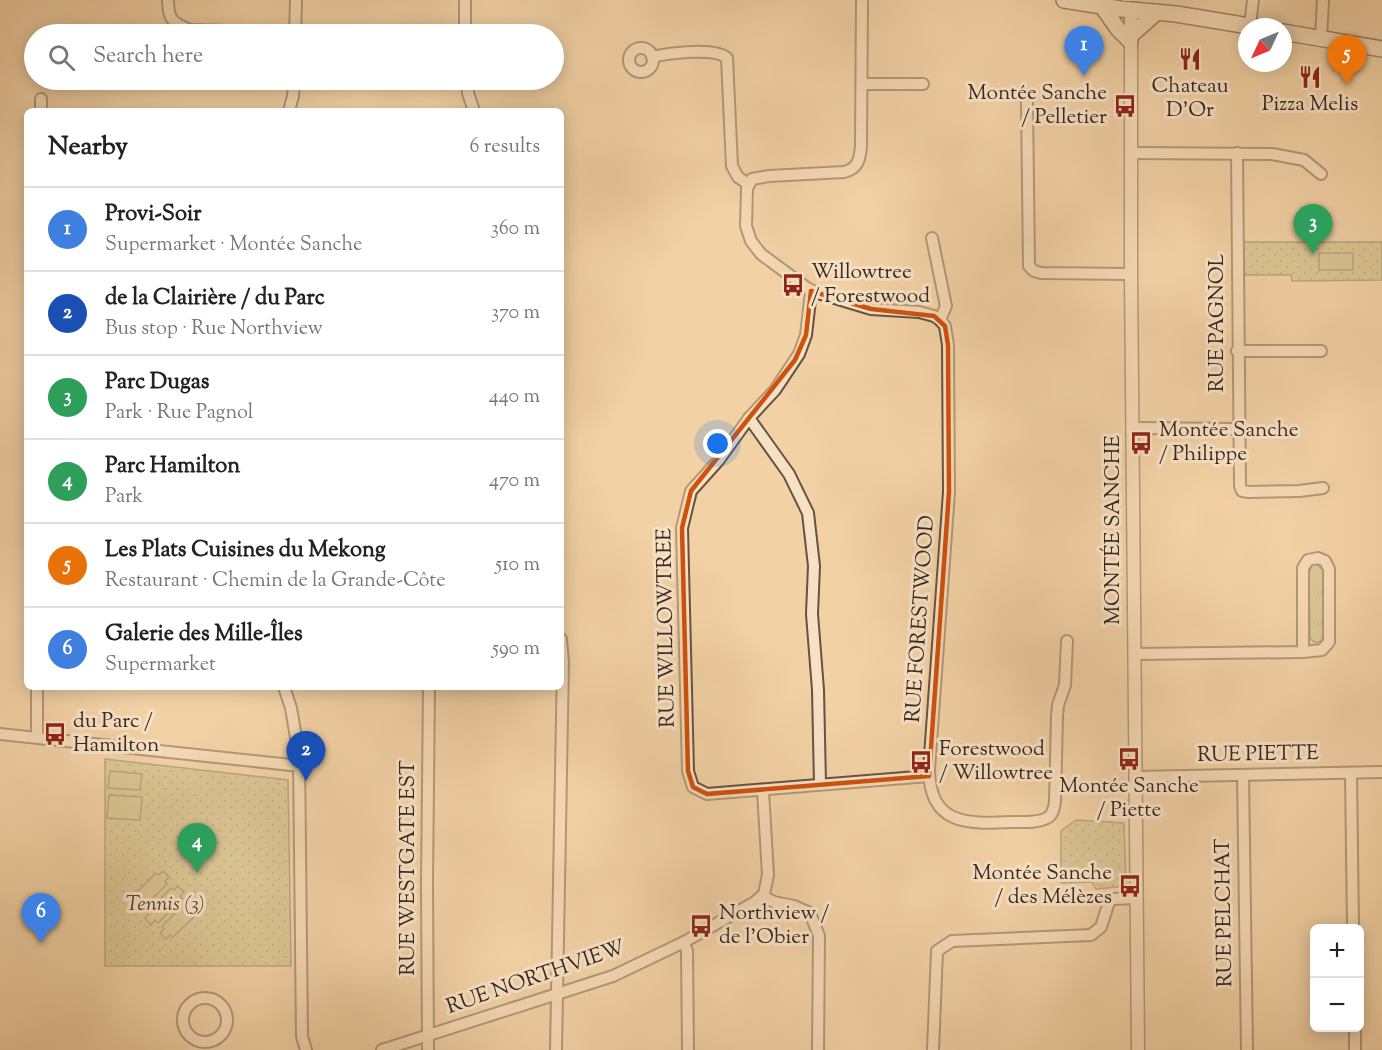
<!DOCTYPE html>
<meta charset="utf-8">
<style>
:root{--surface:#fff;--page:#f6f6f6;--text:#222;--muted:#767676;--line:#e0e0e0;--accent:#8f2418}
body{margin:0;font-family:"Sorts Mill Goudy",serif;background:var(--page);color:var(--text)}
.controls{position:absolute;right:18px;bottom:18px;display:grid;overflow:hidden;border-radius:9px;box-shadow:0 3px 15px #0003}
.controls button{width:54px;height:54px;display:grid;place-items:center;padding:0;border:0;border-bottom:2px solid var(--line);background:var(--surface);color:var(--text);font:30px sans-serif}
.compass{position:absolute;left:1238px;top:18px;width:54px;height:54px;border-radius:50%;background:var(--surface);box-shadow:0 3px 15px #0003;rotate:226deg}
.you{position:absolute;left:718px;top:444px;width:21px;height:21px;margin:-15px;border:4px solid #fff;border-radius:50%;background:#1a73e8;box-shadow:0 0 0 9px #1a73e833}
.badge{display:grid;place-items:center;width:39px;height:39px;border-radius:50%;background:var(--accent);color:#fff;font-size:20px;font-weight:700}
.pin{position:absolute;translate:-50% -50px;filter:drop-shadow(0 2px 3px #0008)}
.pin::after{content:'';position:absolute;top:32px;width:21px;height:18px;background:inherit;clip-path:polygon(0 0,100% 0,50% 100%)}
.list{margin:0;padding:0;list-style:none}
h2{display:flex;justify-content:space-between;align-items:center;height:78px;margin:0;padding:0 24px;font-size:26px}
h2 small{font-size:20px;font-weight:400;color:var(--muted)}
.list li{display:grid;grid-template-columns:39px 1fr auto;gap:18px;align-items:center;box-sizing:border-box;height:84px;padding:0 24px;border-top:2px solid var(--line)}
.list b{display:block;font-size:22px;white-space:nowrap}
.list p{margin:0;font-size:20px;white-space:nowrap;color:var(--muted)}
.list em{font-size:20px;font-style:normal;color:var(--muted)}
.icon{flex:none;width:33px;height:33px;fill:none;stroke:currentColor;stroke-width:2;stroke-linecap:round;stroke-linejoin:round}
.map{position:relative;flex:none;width:1382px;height:1050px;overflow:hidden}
.search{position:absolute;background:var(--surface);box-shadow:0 3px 15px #0003;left:24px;top:24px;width:540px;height:66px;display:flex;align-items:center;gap:15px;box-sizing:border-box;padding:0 21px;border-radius:33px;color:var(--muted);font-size:22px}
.panel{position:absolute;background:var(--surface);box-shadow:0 3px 15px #0003;left:24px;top:108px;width:540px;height:582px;border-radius:9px}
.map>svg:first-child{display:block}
.grass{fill:url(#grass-tufts);stroke:#7c7152;stroke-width:1.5}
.park{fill:url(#park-dots);stroke:#7c7152;stroke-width:1.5}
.pitch{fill:#c1b982;stroke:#7c7152;stroke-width:1.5}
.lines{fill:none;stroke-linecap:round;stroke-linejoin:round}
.minor-casing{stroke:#655342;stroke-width:14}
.tertiary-casing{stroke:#655342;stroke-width:15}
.secondary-casing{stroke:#362921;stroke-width:18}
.minor{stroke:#f7e1c4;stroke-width:10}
.tertiary{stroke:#f7e1c4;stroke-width:12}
.secondary{stroke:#f7e1c4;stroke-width:15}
.marked{fill:none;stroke:#cd520f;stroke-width:4.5;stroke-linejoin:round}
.labels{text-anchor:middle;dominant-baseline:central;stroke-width:6;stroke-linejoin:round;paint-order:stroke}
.poi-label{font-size:21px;fill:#362921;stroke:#f7e1c4;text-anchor:start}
.street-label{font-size:21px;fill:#362921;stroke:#f7e1c4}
.park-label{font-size:21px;font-style:italic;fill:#524634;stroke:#f7e1c4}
</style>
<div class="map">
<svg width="1382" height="1050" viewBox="0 0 1382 1050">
<defs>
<pattern id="grass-tufts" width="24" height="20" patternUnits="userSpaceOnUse" patternTransform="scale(1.5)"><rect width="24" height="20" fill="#c1b982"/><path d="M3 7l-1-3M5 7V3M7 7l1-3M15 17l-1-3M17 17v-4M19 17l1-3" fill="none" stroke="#9e966a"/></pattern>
<pattern id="park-dots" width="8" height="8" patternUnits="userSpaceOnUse" patternTransform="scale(1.5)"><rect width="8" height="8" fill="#c1b982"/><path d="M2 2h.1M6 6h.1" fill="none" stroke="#9e966a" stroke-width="1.8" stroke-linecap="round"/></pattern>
</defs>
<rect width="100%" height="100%" fill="#f2d1a5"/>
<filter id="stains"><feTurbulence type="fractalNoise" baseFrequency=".00333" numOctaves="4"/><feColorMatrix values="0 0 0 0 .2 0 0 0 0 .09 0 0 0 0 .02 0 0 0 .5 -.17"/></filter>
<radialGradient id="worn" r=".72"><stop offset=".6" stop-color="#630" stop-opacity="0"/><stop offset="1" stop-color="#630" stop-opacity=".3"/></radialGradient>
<!-- grass -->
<path class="grass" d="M1316 564 1323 570V636L1321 641 1316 643 1311 640 1310 636 1309 574 1311 566Z"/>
<!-- park -->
<g class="park">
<path d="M1243 242H1382V280L1292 281 1291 275H1244Z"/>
<path d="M105 759 288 780 291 966H105Z"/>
<path d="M1076 820 1124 823 1126 886 1096 889 1092 882 1061 883V831Z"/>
</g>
<!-- pitch -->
<g class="pitch">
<rect x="1319" y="253" width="34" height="17"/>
<path d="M110 771 142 774 140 790 108 788Z"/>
<path d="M109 795 142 797 140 820 107 818Z"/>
<path d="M163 871 169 877 165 881 167 884 143 908 141 905 136 910 130 903 135 899 132 897 156 873 159 875Z"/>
<path d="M178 886 184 892 180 896 182 899 158 923 155 920 151 925 145 918 149 914 147 912 171 888 174 890Z"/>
<path d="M193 901 199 907 195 911 197 914 173 937 170 935 166 939 160 933 164 929 162 926 186 903 188 905Z"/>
</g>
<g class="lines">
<!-- minor casing -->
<g class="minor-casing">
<g id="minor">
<path d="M168 0C168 20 173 23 190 30L296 33"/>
<path d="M465 0V34"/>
<path d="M862 0 861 146C860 159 858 169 844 172L769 176 752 179 747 188 746 226 751 241 761 254 807 288 818 293 871 309 919 312 934 316 940 320 945 326 948 345 949 492 929 770C930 825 967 824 1011 822 1022 822 1038 823 1047 818 1053 815 1054 808 1055 802L1057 716 1058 705 1065 685 1067 641"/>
<path d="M1250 26 1253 0"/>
<path d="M295 34 296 0"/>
<path d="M1321 39 1323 0"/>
<circle cx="641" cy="60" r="12"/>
<path d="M652 57C669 53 715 47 727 58L732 166 738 177 748 184"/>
<path d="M468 80V93L474 111"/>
<path d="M862 84H923"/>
<path d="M1027 102 1029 266 1034 271 1041 273 1131 274"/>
<path d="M41 111V99"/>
<path d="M289 111 293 96 294 80"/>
<path d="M1131 153 1272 154 1304 160 1321 174"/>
<path d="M1237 153 1240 486 1242 491 1249 492 1299 491 1323 488"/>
<path d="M932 238 946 306 940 320"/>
<path d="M811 291 806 335 799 354 775 390 749 418 718 461 691 491 682 528 688 771 693 787 707 794 929 776"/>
<path d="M1237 351H1321"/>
<path d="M749 418 789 474 808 513 814 566 812 614 818 690 820 784"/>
<path d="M1133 428 1238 429"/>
<path d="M1134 654 1303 652 1322 650 1329 642V569L1325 561 1318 558 1308 560 1303 568V652"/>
<path d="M284 687 291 708 299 755 302 1036 306 1050"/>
<path d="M0 734 300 766"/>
<path d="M37 737V687"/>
<path d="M1351 773 1353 928"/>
<path d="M1243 775 1247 1050"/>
<path d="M1135 777 1382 772"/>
<path d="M762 896 774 902 794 906 810 913 819 936 818 1050"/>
<path d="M684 942 687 951 688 1050"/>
<circle cx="205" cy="1020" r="22"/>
<path d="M1355 1028V1050"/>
<path d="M382 1050 613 976 684 942 755 902 764 894 768 875 763 791"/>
<path d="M428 1050 427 883 429 687"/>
<path d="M556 1050 563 662 561 639"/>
<path d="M933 1050 937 951 952 941 1091 935 1101 927 1109 902 1113 899 1136 898"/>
</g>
</g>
<!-- tertiary casing -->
<g class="tertiary-casing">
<path id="tertiary" d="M1131 10V274L1138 1050"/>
</g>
<!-- secondary casing -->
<g class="secondary-casing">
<g id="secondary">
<path d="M1064 0 1121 9 1176 14 1255 27"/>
<path d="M1102 6 1118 29 1130 41"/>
<path d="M1283 32 1382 49"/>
<path d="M1130 36 1157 12"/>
</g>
</g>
<!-- minor -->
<use href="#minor" class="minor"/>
<!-- tertiary -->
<use href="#tertiary" class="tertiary"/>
<!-- secondary -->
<use href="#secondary" class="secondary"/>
</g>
<!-- marked area -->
<path d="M0 0H1382V1050H0ZM811 291 871 309 934 316 945 326 948 345 949 492 929 776 707 794 693 787 688 771 682 528 691 491 795 360 806 335Z" fill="#f2d1a5" fill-opacity=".55" fill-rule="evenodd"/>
<path class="marked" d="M811 291 871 309 934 316 945 326 948 345 949 492 929 776 707 794 693 787 688 771 682 528 691 491 795 360 806 335Z"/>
<!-- icons -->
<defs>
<g id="restaurant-bare" transform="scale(1.8)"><path d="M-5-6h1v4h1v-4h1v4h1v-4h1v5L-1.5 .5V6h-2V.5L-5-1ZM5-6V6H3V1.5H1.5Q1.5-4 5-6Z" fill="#8f2418" stroke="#f7e1c4" stroke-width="2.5" paint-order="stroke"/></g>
<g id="bus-bare" transform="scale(1.8)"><path d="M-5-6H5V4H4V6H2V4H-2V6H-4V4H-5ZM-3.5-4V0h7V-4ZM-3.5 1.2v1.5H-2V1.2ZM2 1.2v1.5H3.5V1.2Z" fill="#8f2418" stroke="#f7e1c4" stroke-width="2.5" paint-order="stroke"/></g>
</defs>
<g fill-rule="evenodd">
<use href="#restaurant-bare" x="1190" y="59"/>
<use href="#restaurant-bare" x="1310" y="77"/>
<use href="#bus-bare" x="1125" y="106"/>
<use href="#bus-bare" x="793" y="285"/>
<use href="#bus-bare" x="1141" y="443"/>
<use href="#bus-bare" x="55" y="734"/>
<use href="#bus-bare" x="1129" y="759"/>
<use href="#bus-bare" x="921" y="762"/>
<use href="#bus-bare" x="1130" y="886"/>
<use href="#bus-bare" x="701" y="926"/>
</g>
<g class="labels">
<!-- poi labels -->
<g class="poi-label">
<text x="1190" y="87" text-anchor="middle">Chateau<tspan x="1190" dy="24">D'Or</tspan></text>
<text x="1107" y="94" text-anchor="end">Montée Sanche<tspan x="1107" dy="24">/ Pelletier</tspan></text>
<text x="1310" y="105" text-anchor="middle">Pizza Melis</text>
<text x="811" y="273">Willowtree<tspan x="811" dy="24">/ Forestwood</tspan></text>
<text x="1159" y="431">Montée Sanche<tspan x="1159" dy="24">/ Philippe</tspan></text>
<text x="73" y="722">du Parc /<tspan x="73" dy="24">Hamilton</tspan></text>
<text x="939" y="750">Forestwood<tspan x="939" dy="24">/ Willowtree</tspan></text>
<text x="1129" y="787" text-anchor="middle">Montée Sanche<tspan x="1129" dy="24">/ Piette</tspan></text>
<text x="1112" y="874" text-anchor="end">Montée Sanche<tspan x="1112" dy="24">/ des Mélèzes</tspan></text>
<text x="719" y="914">Northview /<tspan x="719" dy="24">de l'Obier</tspan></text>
</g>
<!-- street labels -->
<g class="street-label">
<text transform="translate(1218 323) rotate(-90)">RUE PAGNOL</text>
<text transform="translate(1114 530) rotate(-90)">MONTÉE SANCHE</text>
<text transform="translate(921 619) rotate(-86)">RUE FORESTWOOD</text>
<text transform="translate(667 628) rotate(-91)">RUE WILLOWTREE</text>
<text transform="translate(1258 755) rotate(-1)">RUE PIETTE</text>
<text transform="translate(409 868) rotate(-90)">RUE WESTGATE EST</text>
<text transform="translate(1225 913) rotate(-91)">RUE PELCHAT</text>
<text transform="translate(536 978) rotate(-19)">RUE NORTHVIEW</text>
</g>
<!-- park labels -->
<g class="park-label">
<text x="165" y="905">Tennis (3)</text>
</g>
</g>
<rect width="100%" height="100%" filter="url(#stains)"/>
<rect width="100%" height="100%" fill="url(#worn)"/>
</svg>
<div class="controls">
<button>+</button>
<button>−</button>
</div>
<svg class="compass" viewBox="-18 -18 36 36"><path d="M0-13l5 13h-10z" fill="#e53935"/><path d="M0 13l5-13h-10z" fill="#767676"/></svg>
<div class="you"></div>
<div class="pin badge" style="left:1084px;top:76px;background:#3f7fe0">1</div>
<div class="pin badge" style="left:306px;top:781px;background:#1a4fb4">2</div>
<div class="pin badge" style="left:1313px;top:254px;background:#2e9e5b">3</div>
<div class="pin badge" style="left:197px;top:873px;background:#2e9e5b">4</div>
<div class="pin badge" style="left:1347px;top:85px;background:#e8710a">5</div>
<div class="pin badge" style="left:41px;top:943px;background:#3f7fe0">6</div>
<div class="search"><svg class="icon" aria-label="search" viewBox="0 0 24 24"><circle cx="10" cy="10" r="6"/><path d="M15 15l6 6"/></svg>Search here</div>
<section class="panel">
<h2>Nearby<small>6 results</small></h2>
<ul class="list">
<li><span class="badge" style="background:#3f7fe0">1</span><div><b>Provi-Soir</b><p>Supermarket · Montée Sanche</p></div><em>360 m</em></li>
<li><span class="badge" style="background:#1a4fb4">2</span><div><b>de la Clairière / du Parc</b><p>Bus stop · Rue Northview</p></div><em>370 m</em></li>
<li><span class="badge" style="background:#2e9e5b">3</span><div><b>Parc Dugas</b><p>Park · Rue Pagnol</p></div><em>440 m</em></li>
<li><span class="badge" style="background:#2e9e5b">4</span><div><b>Parc Hamilton</b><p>Park</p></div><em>470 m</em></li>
<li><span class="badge" style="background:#e8710a">5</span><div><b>Les Plats Cuisines du Mekong</b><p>Restaurant · Chemin de la Grande-Côte</p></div><em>510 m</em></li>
<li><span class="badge" style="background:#3f7fe0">6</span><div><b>Galerie des Mille-Îles</b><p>Supermarket</p></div><em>590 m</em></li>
</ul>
</section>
</div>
